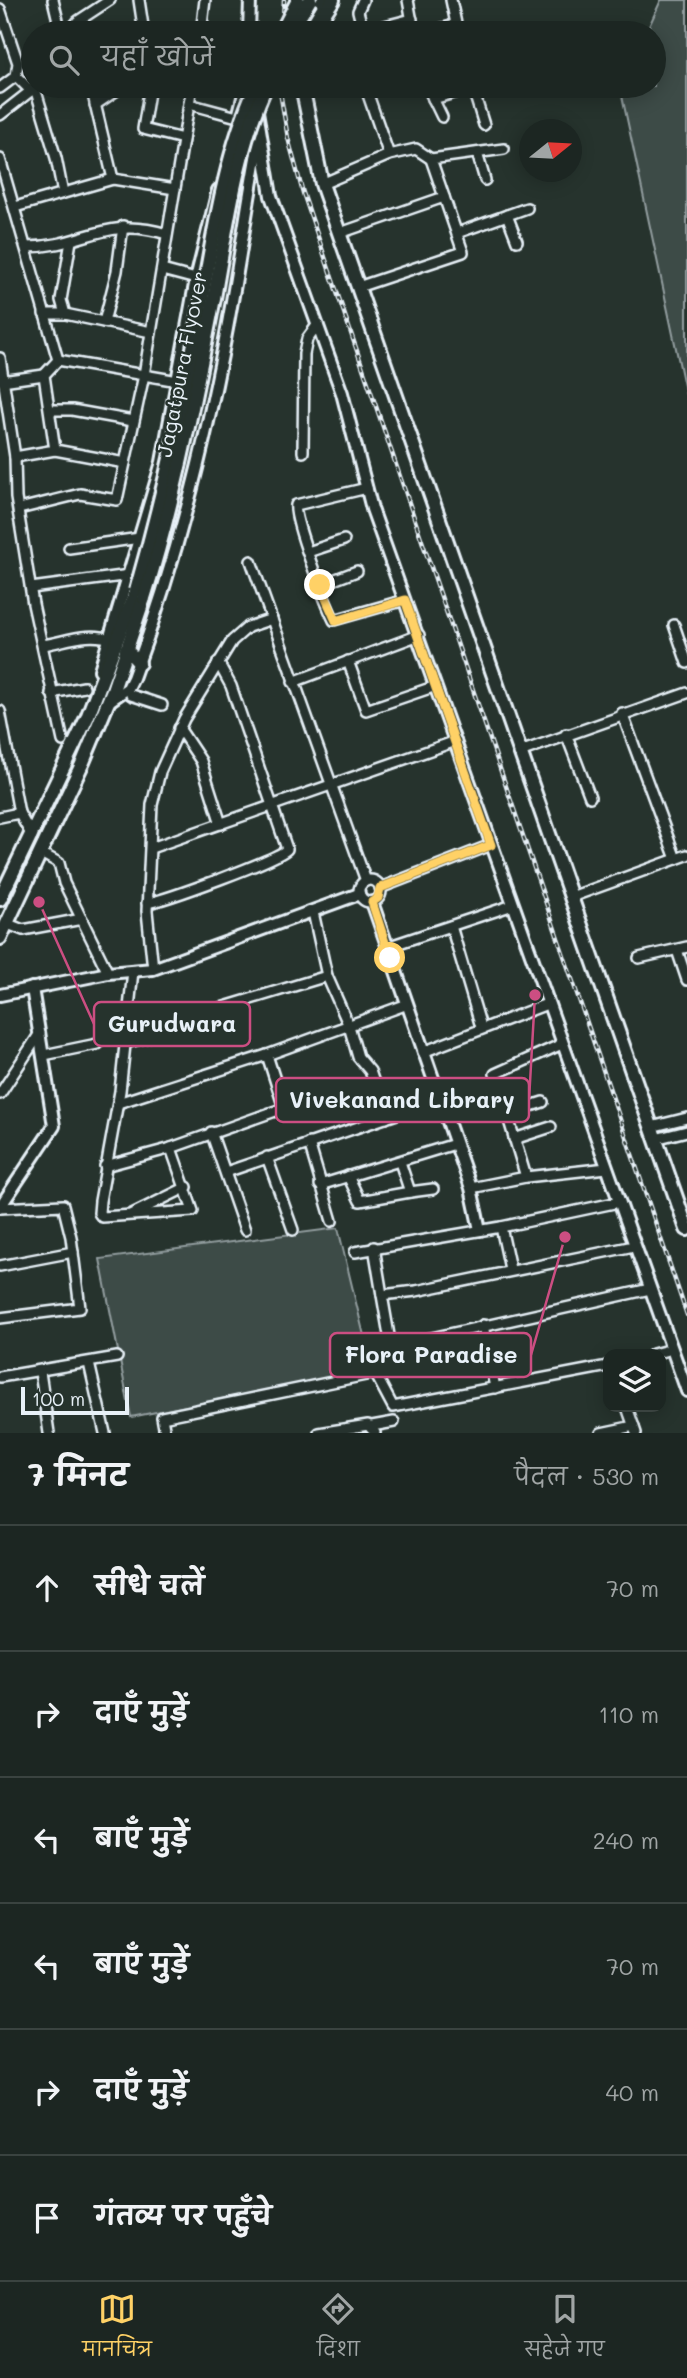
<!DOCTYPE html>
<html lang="hi">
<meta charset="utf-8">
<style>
:root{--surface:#1c2622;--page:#252e2a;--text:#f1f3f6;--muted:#a0a5a5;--line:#3a4340;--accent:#ffd166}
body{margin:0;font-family:Mali,"Playpen Sans Deva",sans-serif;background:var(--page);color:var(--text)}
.controls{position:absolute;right:21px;bottom:21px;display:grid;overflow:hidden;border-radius:14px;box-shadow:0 4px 18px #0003}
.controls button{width:63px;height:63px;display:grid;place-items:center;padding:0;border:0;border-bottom:2px solid var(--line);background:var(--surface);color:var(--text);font:35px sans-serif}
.compass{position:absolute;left:519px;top:119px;width:63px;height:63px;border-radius:50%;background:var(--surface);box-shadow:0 4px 18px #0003;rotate:72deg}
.scale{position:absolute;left:21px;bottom:18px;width:108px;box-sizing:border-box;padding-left:7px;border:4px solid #e8f1f8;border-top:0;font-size:19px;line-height:24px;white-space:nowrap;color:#e8f1f8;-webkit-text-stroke:5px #26332d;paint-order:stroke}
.stop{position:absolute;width:21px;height:21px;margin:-16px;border:5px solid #ffd166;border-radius:50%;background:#fff}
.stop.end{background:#ffd166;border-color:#fff;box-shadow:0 2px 7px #0008}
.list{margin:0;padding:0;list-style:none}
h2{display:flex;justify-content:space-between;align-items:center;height:91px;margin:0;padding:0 28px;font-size:30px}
h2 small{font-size:23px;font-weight:400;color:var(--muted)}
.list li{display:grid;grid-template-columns:46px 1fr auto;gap:21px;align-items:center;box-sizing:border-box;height:126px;padding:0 28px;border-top:2px solid var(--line)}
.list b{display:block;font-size:26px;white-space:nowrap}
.list em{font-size:23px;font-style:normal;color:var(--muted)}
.icon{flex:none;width:38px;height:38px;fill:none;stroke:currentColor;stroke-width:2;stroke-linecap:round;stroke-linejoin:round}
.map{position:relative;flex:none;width:687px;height:1433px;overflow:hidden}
.search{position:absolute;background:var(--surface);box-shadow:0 4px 18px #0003;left:21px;right:21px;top:21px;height:77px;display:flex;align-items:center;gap:18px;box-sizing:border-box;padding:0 24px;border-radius:38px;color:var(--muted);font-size:26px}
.sheet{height:847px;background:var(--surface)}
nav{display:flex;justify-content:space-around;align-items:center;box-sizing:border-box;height:98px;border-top:2px solid var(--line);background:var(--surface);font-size:19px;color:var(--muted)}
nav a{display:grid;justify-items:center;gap:4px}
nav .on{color:var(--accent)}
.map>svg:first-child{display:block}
.green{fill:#3e4b47;stroke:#939ea0;stroke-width:2}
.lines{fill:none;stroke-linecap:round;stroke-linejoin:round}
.minor-casing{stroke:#e8f1f8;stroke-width:14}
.tertiary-casing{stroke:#e8f1f8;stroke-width:16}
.secondary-casing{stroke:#e8f1f8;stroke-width:18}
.minor{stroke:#26332d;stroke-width:9}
.tertiary{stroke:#26332d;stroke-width:10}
.secondary{stroke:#26332d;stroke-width:12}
.rail-casing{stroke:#e8f1f8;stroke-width:4.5}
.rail{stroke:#26332d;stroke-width:2;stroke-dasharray:5;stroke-linecap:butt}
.secondary-bridge-casing{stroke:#e8f1f8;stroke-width:18;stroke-linecap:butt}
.secondary-bridge{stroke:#26332d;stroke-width:12}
.route{stroke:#ffd166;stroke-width:9}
.labels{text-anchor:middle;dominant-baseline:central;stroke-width:5;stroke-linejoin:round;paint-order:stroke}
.street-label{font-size:21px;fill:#e8f1f8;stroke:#26332d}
.leader{fill:none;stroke:#cc4e82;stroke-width:2.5}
.callout-dot{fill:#cc4e82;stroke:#26332d;stroke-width:2.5}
.callout{fill:#26332d;stroke:#cc4e82;stroke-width:2.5}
.callout-label{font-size:23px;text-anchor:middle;font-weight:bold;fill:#e8f1f8}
</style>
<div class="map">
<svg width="687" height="1433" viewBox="0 0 687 1433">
<rect width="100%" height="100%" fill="#26332d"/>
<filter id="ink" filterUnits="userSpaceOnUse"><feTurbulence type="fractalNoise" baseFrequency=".0143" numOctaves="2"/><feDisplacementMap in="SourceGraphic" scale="14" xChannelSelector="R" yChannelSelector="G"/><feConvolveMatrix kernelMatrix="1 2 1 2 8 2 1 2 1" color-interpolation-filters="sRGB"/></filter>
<g filter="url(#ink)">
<!-- green -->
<g class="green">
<path d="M661 0H687V400L621 91 624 86H654V33H646Z"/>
<path d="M338 1228 372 1369 131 1417 100 1259Z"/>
</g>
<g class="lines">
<!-- minor casing -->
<g class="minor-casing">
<g id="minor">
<path d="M53 0 61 33"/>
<path d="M139 0 144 33"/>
<path d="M363 0 358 11 363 31"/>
<path d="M408 0 414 33"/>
<path d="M451 0 458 33"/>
<path d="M0 9 18 63 16 76 0 88"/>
<path d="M68 33 78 21 110 0"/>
<path d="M201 33 205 0"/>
<path d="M357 33 412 19"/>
<path d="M424 33 455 25"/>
<path d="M16 76 31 91"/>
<path d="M87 86 93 95 113 179 175 189"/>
<path d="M150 86 143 129 183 139"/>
<path d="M365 86 389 155"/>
<path d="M427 86 442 117"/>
<path d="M472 86 484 125"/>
<path d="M35 88 56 158 63 193"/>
<path d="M304 92 331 86"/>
<path d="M433 99 472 88"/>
<path d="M189 104 241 118"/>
<path d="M95 105 123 86"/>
<path d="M0 115 37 86"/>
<path d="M477 153 485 180"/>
<path d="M0 159 58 360 44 375 55 450 15 457 16 498 33 604 63 741"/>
<path d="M322 184 389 155 416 149 431 159"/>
<path d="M15 207 113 179"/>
<path d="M507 215 517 241"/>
<path d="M340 233 444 197"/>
<path d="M457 233 527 208"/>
<path d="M26 247C84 247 104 215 167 234"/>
<path d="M162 270 196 279"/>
<path d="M358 287 463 252 431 159 504 149"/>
<path d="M44 314H65L151 332"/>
<path d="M65 314 61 300 71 241"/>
<path d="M104 322 117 271 123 226"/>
<path d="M0 358 15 457"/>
<path d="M58 360 178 381"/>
<path d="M2 381 44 375"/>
<path d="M50 410H72L133 421"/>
<path d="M55 450 125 463"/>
<path d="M303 452 304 354 307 339 318 324"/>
<path d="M367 488 296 505C292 517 326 604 334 620L405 600"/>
<path d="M19 509 80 494 117 500 144 375 192 86"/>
<path d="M69 548 140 538"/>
<path d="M308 552 344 540"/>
<path d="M251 561 366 881"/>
<path d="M320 585 357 571"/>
<path d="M31 588 130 575"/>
<path d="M674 625 687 663"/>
<path d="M43 645C67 641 89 631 113 640"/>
<path d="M348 661 366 710 436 686"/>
<path d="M293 682 419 635"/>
<path d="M51 693 84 687"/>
<path d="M131 695 162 705"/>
<path d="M0 711 19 813 0 817"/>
<path d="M622 713 676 859"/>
<path d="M179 728 201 761 221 824"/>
<path d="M566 734 590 797"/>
<path d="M520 752 687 693"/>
<path d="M19 813 32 836"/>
<path d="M151 848 456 741"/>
<path d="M41 853 59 863 64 883 108 973"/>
<circle cx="370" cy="891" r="11"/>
<path d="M380 888 491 845"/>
<path d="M571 897 687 855"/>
<path d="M147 903C163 901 282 858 287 849L231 686 218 662"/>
<path d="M313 912 327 976 349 1026 358 1057 370 1071 386 1118"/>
<path d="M8 924 23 930 82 919"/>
<path d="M451 926 481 1027"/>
<path d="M387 947 513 905"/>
<path d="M677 950 687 980"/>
<path d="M639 958 687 947"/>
<path d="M153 969 147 911 152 805 160 772 184 719 232 641 248 627 272 619"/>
<path d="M133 971 120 1091 100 1201 99 1213 102 1217 193 1211 171 1148"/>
<path d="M126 1043 171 1030 221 1008 327 976"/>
<path d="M423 1052 547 1004"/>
<path d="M44 1055 97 1044"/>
<path d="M0 1094 40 1033"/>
<path d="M118 1103 267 1055 405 1005"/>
<path d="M506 1114 543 1102"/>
<path d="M651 1127 687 1118"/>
<path d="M211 1132 245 1230"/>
<path d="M514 1139 551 1127"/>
<path d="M655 1139 687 1131"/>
<path d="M309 1143 332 1221"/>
<path d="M267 1157 293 1230"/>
<path d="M105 1166 168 1149 284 1108 267 1055"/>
<path d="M226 1172 441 1099"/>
<path d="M348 1176 360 1201 410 1192 400 1162"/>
<path d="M526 1177 495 1074 562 1044"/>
<path d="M320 1185 455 1144"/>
<path d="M471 1188 526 1177 607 1168"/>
<path d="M410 1192 433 1189"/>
<path d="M0 1208 63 1205 71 1237 80 1308 0 1318"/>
<path d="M132 1214 187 1187"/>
<path d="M501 1227 510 1269"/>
<path d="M374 1247 382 1295 416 1291 634 1246"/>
<path d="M355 1252 501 1227 619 1202"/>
<path d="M0 1266 73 1252"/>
<path d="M382 1295 390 1341 400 1345 650 1289"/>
<path d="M483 1325 495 1388"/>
<path d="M653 1354 672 1349"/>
<path d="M89 1363 105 1433"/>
<path d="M40 1372 49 1433"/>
<path d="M0 1377 117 1357"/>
<path d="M627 1407 636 1433"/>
<path d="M372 1426 394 1422"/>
<path d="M165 1433 162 1417 371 1374 376 1375 393 1407 608 1366"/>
<path d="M319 1433 368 1425 375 1433"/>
<path d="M601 1433 634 1426"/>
</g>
</g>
<!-- tertiary casing -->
<g class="tertiary-casing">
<g id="tertiary">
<path d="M249 33 250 0"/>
<path d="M256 105 271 196 342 393 372 509 687 1391"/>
<path d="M238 117 246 86"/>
<path d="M100 670 162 462 196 279 218 190"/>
<path d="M108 702 128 688 133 678C178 557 210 427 232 301 242 246 249 192 260 137"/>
<path d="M372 902 471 1188 480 1230"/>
<path d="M0 995 108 973 153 969 359 894"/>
<path d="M0 1207 54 1126 32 988"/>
</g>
</g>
<!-- secondary casing -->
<g class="secondary-casing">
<g id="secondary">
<path d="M303 33 323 0"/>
<path d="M312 33 333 0"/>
<path d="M302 86 322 184 687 1229"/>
<path d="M126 649 139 663"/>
<path d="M0 899 87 718 136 591"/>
<path d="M0 938 83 762 113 690 144 598"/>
</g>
</g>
<!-- minor -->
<use href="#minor" class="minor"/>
<!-- tertiary -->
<use href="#tertiary" class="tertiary"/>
<!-- secondary -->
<use href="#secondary" class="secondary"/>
<!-- rail casing -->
<g class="rail-casing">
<g id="rail">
<path d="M282 33 284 0"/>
<path d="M279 86 288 138 303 193 687 1315"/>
</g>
</g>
<!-- rail -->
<use href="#rail" class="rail"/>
<!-- secondary-bridge casing -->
<g class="secondary-bridge-casing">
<g id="secondary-bridge">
<path d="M281 33 298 0"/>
<path d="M290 33 310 0"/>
<path d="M136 591C160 507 179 424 195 338 211 255 221 163 256 86"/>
<path d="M144 598C175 500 194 399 214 298 227 227 236 151 266 86"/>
</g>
</g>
<!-- secondary-bridge -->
<use href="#secondary-bridge" class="secondary-bridge"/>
</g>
</g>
<g class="lines" filter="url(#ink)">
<!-- route -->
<path class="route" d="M320 585 336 621 405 600 491 845 380 888 378 898 372 902 390 958"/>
</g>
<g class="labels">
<!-- street labels -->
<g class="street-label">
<text transform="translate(181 364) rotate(-79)">Jagatpura Flyover</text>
</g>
</g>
<!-- callouts -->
<path class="leader" d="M39 902L94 1024M535 995L529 1100M565 1237L531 1355"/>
<g class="callout-dot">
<circle cx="39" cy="902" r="7"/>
<circle cx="535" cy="995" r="7"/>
<circle cx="565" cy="1237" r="7"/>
</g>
<g class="callout">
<rect x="94" y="1002" width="156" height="44" rx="7"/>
<rect x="276" y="1078" width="253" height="44" rx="7"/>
<rect x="330" y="1333" width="201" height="44" rx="7"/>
</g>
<g class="callout-label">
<text x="172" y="1032">Gurudwara</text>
<text x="402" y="1108">Vivekanand Library</text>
<text x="431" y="1363">Flora Paradise</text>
</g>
</svg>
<div class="controls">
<button><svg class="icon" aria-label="layers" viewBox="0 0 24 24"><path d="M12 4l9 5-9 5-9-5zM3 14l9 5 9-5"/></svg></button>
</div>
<svg class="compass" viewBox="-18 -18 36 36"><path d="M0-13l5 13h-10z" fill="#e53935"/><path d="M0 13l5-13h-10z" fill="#a0a5a5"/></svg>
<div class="scale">100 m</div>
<div class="stop" style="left:390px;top:958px"></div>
<div class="stop end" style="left:320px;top:585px"></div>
<div class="search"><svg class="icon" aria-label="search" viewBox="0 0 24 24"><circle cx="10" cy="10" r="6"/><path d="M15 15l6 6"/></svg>यहाँ खोजें</div>
</div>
<section class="sheet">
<h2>7 मिनट<small>पैदल · 530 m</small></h2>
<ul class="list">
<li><svg class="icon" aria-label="ahead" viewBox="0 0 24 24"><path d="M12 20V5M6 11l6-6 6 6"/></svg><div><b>सीधे चलें</b></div><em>70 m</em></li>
<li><svg class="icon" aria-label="right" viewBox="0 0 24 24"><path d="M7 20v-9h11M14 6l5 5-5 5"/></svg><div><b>दाएँ मुड़ें</b></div><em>110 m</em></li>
<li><svg class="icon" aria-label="left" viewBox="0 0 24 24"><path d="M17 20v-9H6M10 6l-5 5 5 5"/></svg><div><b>बाएँ मुड़ें</b></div><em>240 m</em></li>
<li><svg class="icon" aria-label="left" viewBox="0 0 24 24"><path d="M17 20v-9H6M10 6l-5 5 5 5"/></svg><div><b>बाएँ मुड़ें</b></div><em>70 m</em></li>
<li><svg class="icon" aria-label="right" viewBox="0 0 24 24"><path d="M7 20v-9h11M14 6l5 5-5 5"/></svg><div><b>दाएँ मुड़ें</b></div><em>40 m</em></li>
<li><svg class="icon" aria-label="arrive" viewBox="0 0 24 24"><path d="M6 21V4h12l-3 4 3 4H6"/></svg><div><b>गंतव्य पर पहुँचे</b></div></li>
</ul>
</section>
<nav>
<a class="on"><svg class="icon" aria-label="map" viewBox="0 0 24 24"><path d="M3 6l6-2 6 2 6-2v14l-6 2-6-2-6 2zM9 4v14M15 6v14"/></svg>मानचित्र</a>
<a><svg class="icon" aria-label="directions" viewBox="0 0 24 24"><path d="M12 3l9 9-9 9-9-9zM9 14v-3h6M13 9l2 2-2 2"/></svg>दिशा</a>
<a><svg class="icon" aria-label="saved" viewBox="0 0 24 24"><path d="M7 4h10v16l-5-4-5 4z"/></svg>सहेजे गए</a>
</nav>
